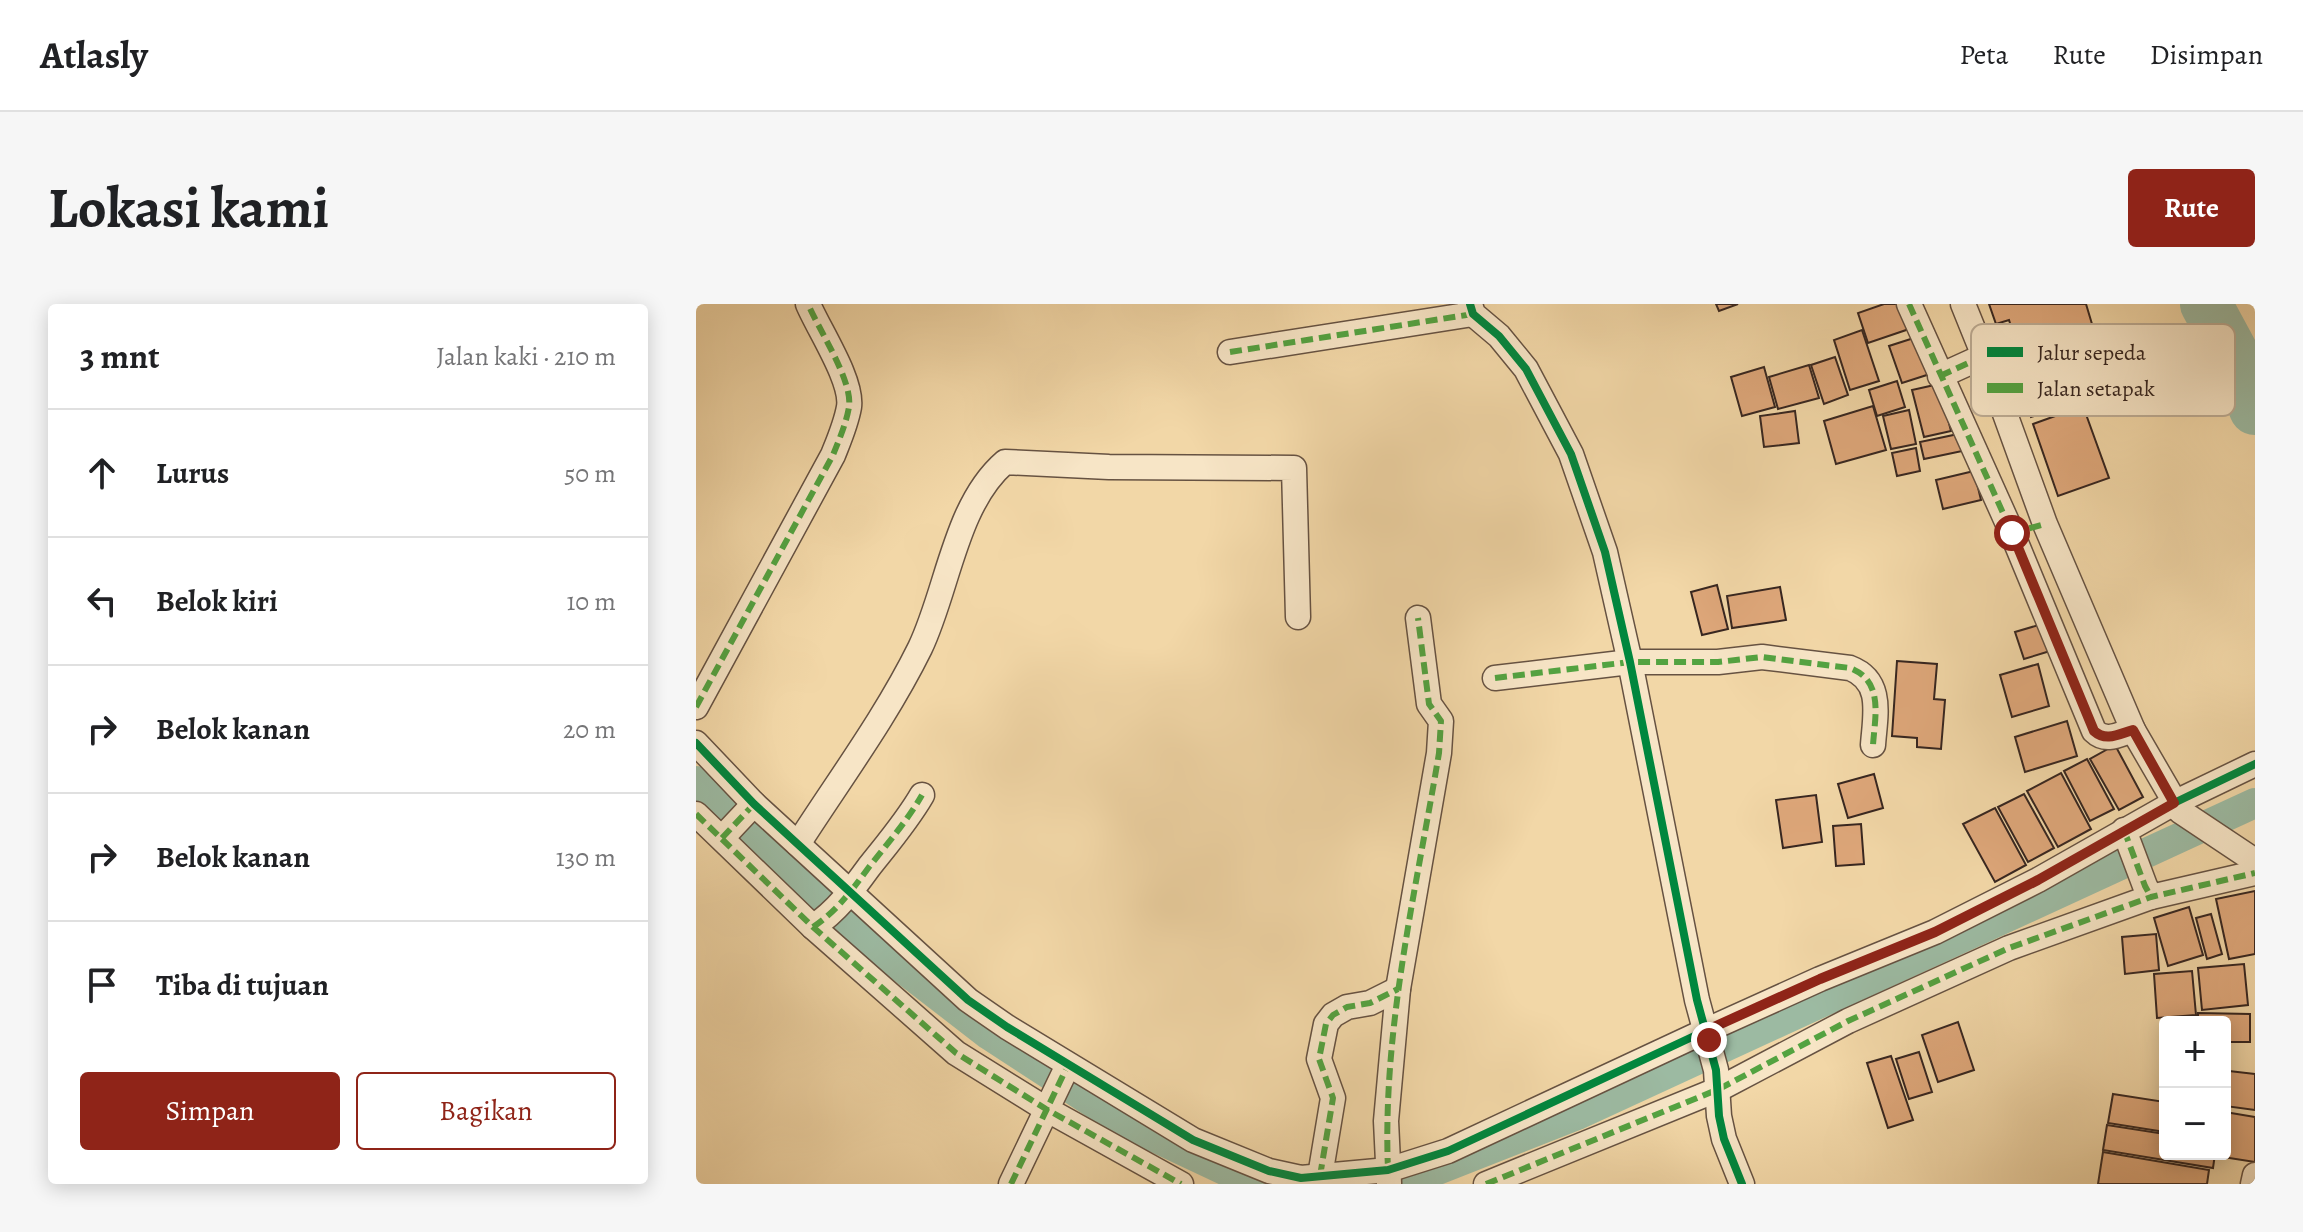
<!DOCTYPE html>
<html lang="id">
<meta charset="utf-8">
<style>
:root{--surface:#fff;--page:#f6f6f6;--text:#202124;--muted:#757577;--line:#e0e0e0;--accent:#8f2418}
body{margin:0;font-family:Alegreya,serif;background:var(--page);color:var(--text)}
.controls{position:absolute;right:24px;bottom:24px;display:grid;overflow:hidden;border-radius:8px;box-shadow:0 4px 20px #0003}
.controls button{width:72px;height:72px;display:grid;place-items:center;padding:0;border:0;border-bottom:2px solid var(--line);background:var(--surface);color:var(--text);font:40px sans-serif}
.stop{position:absolute;width:24px;height:24px;margin:-18px;border:6px solid #8f2418;border-radius:50%;background:#fff}
.stop.end{background:#8f2418;border-color:#fff;box-shadow:0 2px 8px #0008}
.list{margin:0;padding:0;list-style:none}
h2{display:flex;justify-content:space-between;align-items:center;height:104px;margin:0;padding:0 32px;font-size:34px}
h2 small{font-size:26px;font-weight:400;color:var(--muted)}
.list li{display:grid;grid-template-columns:52px 1fr auto;gap:24px;align-items:center;box-sizing:border-box;height:128px;padding:0 32px;border-top:2px solid var(--line)}
.list b{display:block;font-size:30px;white-space:nowrap}
.list em{font-size:26px;font-style:normal;color:var(--muted)}
.actions{display:flex;gap:16px;padding:24px 32px}
.actions a{flex:1;padding:18px 0;border:2px solid var(--accent);border-radius:8px;text-align:center;font-size:28px;color:var(--accent)}
.actions .main{background:var(--accent);color:#fff}
.icon{flex:none;width:44px;height:44px;fill:none;stroke:currentColor;stroke-width:2;stroke-linecap:round;stroke-linejoin:round}
.map{position:relative;flex:none;width:1559px;height:880px;overflow:hidden;border-radius:8px}
header{display:flex;align-items:center;gap:48px;box-sizing:border-box;height:112px;padding:0 40px;background:var(--surface);border-bottom:2px solid var(--line)}
header strong{font-size:38px}
nav{display:flex;gap:44px;margin-inline-start:auto;font-size:28px}
.intro{display:flex;align-items:center;justify-content:space-between;box-sizing:border-box;height:192px;padding:0 48px}
h1{margin:0;font-size:56px}
.button{padding:20px 36px;border-radius:8px;background:var(--accent);color:#fff;font-size:28px;font-weight:700}
main{display:flex;gap:48px;padding:0 48px}
aside{flex:1;background:var(--surface);border-radius:8px;box-shadow:0 4px 20px #0003}
.map>svg:first-child{display:block}
.lines{fill:none;stroke-linecap:round;stroke-linejoin:round}
.canal{stroke:#9cbaa2;stroke-width:30}
.river{stroke:#9cbaa2;stroke-width:52}
.building{fill:#dea77a;stroke:#372620;stroke-width:2}
.minor-casing{stroke:#665242;stroke-width:27}
.minor{stroke:#f7e5c6;stroke-width:24}
.quiet{stroke:#53a341;stroke-width:6;stroke-dasharray:12 6;stroke-linecap:butt}
.cycleway-casing{stroke:#f7e5c6;stroke-width:13}
.cycleway{stroke:#00873e;stroke-width:8}
.route{stroke:#8f2418;stroke-width:10}
.key{fill:#f7e5c6;stroke:#bdac94;stroke-width:2}
.key-label{font-size:22px;fill:#372620}
</style>
<header>
<strong>Atlasly</strong>
<nav><a>Peta</a><a>Rute</a><a>Disimpan</a></nav>
</header>
<div class="intro"><h1>Lokasi kami</h1><a class="button">Rute</a></div>
<main>
<aside>
<h2>3 mnt<small>Jalan kaki · 210 m</small></h2>
<ul class="list">
<li><svg class="icon" aria-label="ahead" viewBox="0 0 24 24"><path d="M12 20V5M6 11l6-6 6 6"/></svg><div><b>Lurus</b></div><em>50 m</em></li>
<li><svg class="icon" aria-label="left" viewBox="0 0 24 24"><path d="M17 20v-9H6M10 6l-5 5 5 5"/></svg><div><b>Belok kiri</b></div><em>10 m</em></li>
<li><svg class="icon" aria-label="right" viewBox="0 0 24 24"><path d="M7 20v-9h11M14 6l5 5-5 5"/></svg><div><b>Belok kanan</b></div><em>20 m</em></li>
<li><svg class="icon" aria-label="right" viewBox="0 0 24 24"><path d="M7 20v-9h11M14 6l5 5-5 5"/></svg><div><b>Belok kanan</b></div><em>130 m</em></li>
<li><svg class="icon" aria-label="arrive" viewBox="0 0 24 24"><path d="M6 21V4h12l-3 4 3 4H6"/></svg><div><b>Tiba di tujuan</b></div></li>
</ul>
<div class="actions"><a class="main">Simpan</a><a>Bagikan</a></div>
</aside>
<div class="map">
<svg width="1559" height="880" viewBox="0 0 1559 880">
<rect width="100%" height="100%" fill="#f2d7a7"/>
<filter id="stains"><feTurbulence type="fractalNoise" baseFrequency=".0025" numOctaves="4"/><feColorMatrix values="0 0 0 0 .2 0 0 0 0 .09 0 0 0 0 .02 0 0 0 .5 -.17"/></filter>
<radialGradient id="worn" r=".72"><stop offset=".6" stop-color="#630" stop-opacity="0"/><stop offset="1" stop-color="#630" stop-opacity=".3"/></radialGradient>
<g class="lines">
<!-- canal -->
<g class="canal">
<path d="M0 477 96 569 175 640 293 731 428 819 558 880"/>
<path d="M706 880 881 811 1559 499"/>
</g>
<!-- river -->
<path class="river" d="M1510 0 1537 50 1559 105"/>
</g>
<!-- building -->
<g class="building">
<path d="M1020 0H1042L1023 7Z"/>
<path d="M1188 0H1208L1216 24 1172 39 1162 9Z"/>
<path d="M1293 0H1390L1399 30 1325 54 1313 16 1300 20Z"/>
<path d="M1166 26 1183 77 1154 86 1138 36Z"/>
<path d="M1224 32 1237 69 1206 79 1193 42Z"/>
<path d="M1398 35 1415 86 1335 113 1329 96 1343 92 1331 57Z"/>
<path d="M1139 53 1152 91 1128 100 1115 61Z"/>
<path d="M1113 61 1123 94 1082 105 1073 73Z"/>
<path d="M1068 63 1079 103 1046 112 1035 73Z"/>
<path d="M1201 77 1209 103 1181 112 1173 86Z"/>
<path d="M1243 80 1255 127 1228 133 1216 86Z"/>
<path d="M1177 102 1190 146 1140 160 1128 117Z"/>
<path d="M1387 102 1413 174 1362 192 1337 120Z"/>
<path d="M1213 106 1220 140 1195 145 1187 112Z"/>
<path d="M1099 107 1103 139 1068 143 1064 112Z"/>
<path d="M1267 129 1271 146 1228 155 1224 138Z"/>
<path d="M1220 144 1224 167 1201 172 1196 149Z"/>
<path d="M1278 167 1285 196 1247 205 1240 176Z"/>
<path d="M1021 281 1032 325 1006 331 995 288Z"/>
<path d="M1084 283 1090 316 1036 324 1031 292Z"/>
<path d="M1346 320 1354 347 1328 355 1319 328Z"/>
<path d="M1201 357 1241 360 1238 395 1249 396 1245 445 1221 443V434L1196 432Z"/>
<path d="M1342 360 1353 402 1316 413 1304 371Z"/>
<path d="M1371 417 1381 452 1329 468 1319 433Z"/>
<path d="M1419 441 1447 493 1423 506 1394 455Z"/>
<path d="M1391 455 1418 505 1394 517 1368 467Z"/>
<path d="M1365 469 1395 525 1362 543 1331 487Z"/>
<path d="M1178 470 1187 504 1152 514 1142 480Z"/>
<path d="M1328 490 1358 544 1332 558 1302 503Z"/>
<path d="M1120 491 1126 538 1087 544 1080 496Z"/>
<path d="M1299 504 1330 561 1299 578 1267 520Z"/>
<path d="M1165 520 1168 560 1140 562 1137 522Z"/>
<path d="M1559 587V650L1533 655 1520 595Z"/>
<path d="M1493 603 1507 651 1472 662 1458 614Z"/>
<path d="M1515 610 1526 650 1511 655 1500 614Z"/>
<path d="M1460 630 1463 666 1429 670 1426 633Z"/>
<path d="M1548 660 1552 701 1506 706 1502 664Z"/>
<path d="M1496 667 1500 711 1461 714 1458 670Z"/>
<path d="M1502 709 1554 710V738H1529V718H1490V712H1502Z"/>
<path d="M1262 718 1278 766 1242 778 1226 731Z"/>
<path d="M1223 748 1236 788 1213 795 1200 755Z"/>
<path d="M1195 752 1217 816 1192 824 1171 759Z"/>
<path d="M1533 767 1559 770V806L1529 802Z"/>
<path d="M1417 790 1469 798V828L1412 819Z"/>
<path d="M1529 808 1559 813V858L1527 853 1529 850Z"/>
<path d="M1411 821 1469 830V850H1519L1517 864 1407 846Z"/>
<path d="M1407 848 1513 866 1511 880H1402Z"/>
</g>
<g class="lines">
<!-- minor casing -->
<g class="minor-casing">
<g id="minor">
<path d="M774 0 777 10 803 32 830 65 875 150 909 248 934 358 1001 696 1020 766 1023 812 1028 835 1046 880"/>
<path d="M1213 0 1316 229 1398 427C1410 439 1424 430 1437 426"/>
<path d="M1267 0 1288 52 1349 220 1437 426 1484 507 1559 557"/>
<path d="M534 48 777 10"/>
<path d="M1244 72 1288 52"/>
<path d="M799 374 934 358H1022L1066 353 1154 364C1188 377 1179 412 1177 441"/>
<path d="M0 403 137 151C143 136 150 120 153 103 157 77 123 26 112 0"/>
<path d="M0 439 58 500 272 696 311 723 497 836 573 867 605 874 692 866 752 847 1009 727 1124 675 1239 628 1342 576 1478 499 1559 460"/>
<path d="M0 510 117 623 260 749 350 805 485 880"/>
<path d="M1428 526 1449 582 1455 593"/>
<path d="M26 534 58 500"/>
<path d="M102 540C143 476 190 413 224 344 252 286 259 201 309 158L413 163 598 164 602 313"/>
<path d="M117 623C141 607 157 585 173 563 192 539 211 517 226 491"/>
<path d="M624 872 637 794 623 755 630 720 637 711 651 703 674 699 702 685"/>
<path d="M693 879 690 817 702 685 743 449 745 417 733 400 722 314"/>
<path d="M315 880 372 761"/>
<path d="M790 880 1023 785 1152 717 1313 644 1455 593 1559 569"/>
<path d="M1557 880 1559 871"/>
</g>
</g>
<!-- minor -->
<use href="#minor" class="minor"/>
<!-- quiet -->
<g class="quiet">
<path d="M1213 0 1316 229 1398 427C1410 439 1424 430 1437 426"/>
<path d="M534 48 777 10"/>
<path d="M1244 72 1288 52"/>
<path d="M1316 229 1349 220"/>
<path d="M799 374 934 358H1022L1066 353 1154 364C1188 377 1179 412 1177 441"/>
<path d="M0 403 137 151C143 136 150 120 153 103 157 77 123 26 112 0"/>
<path d="M0 510 117 623 260 749 350 805 485 880"/>
<path d="M1428 526 1449 582 1455 593"/>
<path d="M26 534 58 500"/>
<path d="M117 623C141 607 157 585 173 563 192 539 211 517 226 491"/>
<path d="M692 866C686 726 720 587 743 449L745 417 733 400 722 314"/>
<path d="M624 872 637 794 623 755 630 720 637 711 651 703 674 699 702 685"/>
<path d="M315 880 372 761"/>
<path d="M790 880 1023 785 1152 717 1313 644 1455 593 1559 569"/>
</g>
<!-- cycleway casing -->
<g class="cycleway-casing">
<g id="cycleway">
<path d="M774 0 777 10 803 32 830 65 875 150 909 248 934 358 1001 696 1020 766 1023 812 1028 835 1046 880"/>
<path d="M0 439 58 500 272 696 311 723 497 836 573 867 605 874 692 866 752 847 1009 727 1124 675 1239 628 1342 576 1478 499 1559 460"/>
</g>
</g>
<!-- cycleway -->
<use href="#cycleway" class="cycleway"/>
</g>
<g class="lines">
<!-- route -->
<path class="route" d="M1013 736 1009 727 1124 675 1239 628 1342 576 1478 499 1437 426C1423 430 1410 438 1398 427L1316 229"/>
</g>
<!-- legend -->
<rect x="1275" y="20" width="264" height="92" rx="12" class="key"/>
<rect x="1291" y="43" width="36" height="10" fill="#00873e"/>
<rect x="1291" y="79" width="36" height="10" fill="#53a341"/>
<g class="key-label">
<text x="1341" y="56">Jalur sepeda</text>
<text x="1341" y="92">Jalan setapak</text>
</g>
<rect width="100%" height="100%" filter="url(#stains)"/>
<rect width="100%" height="100%" fill="url(#worn)"/>
</svg>
<div class="controls">
<button>+</button>
<button>−</button>
</div>
<div class="stop" style="left:1316px;top:229px"></div>
<div class="stop end" style="left:1013px;top:736px"></div>
</div>
</main>
